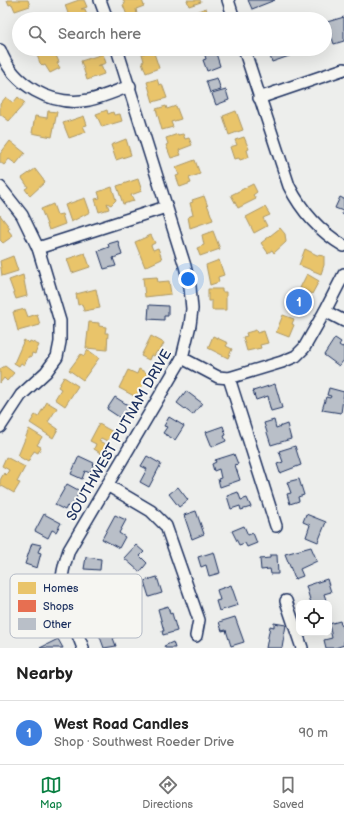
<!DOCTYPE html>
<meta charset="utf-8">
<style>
:root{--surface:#fff;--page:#f6f6f6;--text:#222;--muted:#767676;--line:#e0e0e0;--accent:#0b8043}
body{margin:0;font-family:"Balsamiq Sans",sans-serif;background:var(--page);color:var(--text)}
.controls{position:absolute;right:12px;bottom:12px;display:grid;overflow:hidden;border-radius:8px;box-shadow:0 4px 16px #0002}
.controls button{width:36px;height:36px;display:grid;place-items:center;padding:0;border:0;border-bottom:1px solid var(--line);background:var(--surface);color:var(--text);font:20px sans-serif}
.you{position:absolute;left:188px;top:279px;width:14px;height:14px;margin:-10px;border:3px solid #fff;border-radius:50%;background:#1a73e8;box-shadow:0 0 0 6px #1a73e833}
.badge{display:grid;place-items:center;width:26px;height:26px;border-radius:50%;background:var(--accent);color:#fff;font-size:13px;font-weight:700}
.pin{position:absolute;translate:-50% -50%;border:2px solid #fff;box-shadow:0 1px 4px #0006}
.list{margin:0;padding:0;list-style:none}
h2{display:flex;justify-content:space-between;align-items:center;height:52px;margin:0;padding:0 16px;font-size:17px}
h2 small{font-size:13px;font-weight:400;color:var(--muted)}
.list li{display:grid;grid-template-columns:26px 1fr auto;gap:12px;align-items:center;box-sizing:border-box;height:64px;padding:0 16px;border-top:1px solid var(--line)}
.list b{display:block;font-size:15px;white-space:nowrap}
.list p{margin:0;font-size:13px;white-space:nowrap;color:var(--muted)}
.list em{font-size:13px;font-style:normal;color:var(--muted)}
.icon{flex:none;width:22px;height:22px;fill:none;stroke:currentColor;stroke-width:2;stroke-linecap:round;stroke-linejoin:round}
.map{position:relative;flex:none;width:344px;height:648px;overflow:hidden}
.search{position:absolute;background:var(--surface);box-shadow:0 4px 16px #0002;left:12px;right:12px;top:12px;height:44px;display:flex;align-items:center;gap:10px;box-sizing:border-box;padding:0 14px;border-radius:22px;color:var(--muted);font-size:15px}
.sheet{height:116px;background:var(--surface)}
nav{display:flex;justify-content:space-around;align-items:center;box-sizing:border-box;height:56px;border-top:1px solid var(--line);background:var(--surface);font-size:11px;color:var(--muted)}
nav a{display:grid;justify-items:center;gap:2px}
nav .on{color:var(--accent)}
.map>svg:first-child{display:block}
.homes{fill:#e9c46a;stroke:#ab9766}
.shops{fill:#e76f51;stroke:#aa5c55}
.building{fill:#b9bfc8;stroke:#1b2f5e}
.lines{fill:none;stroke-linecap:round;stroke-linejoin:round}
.minor-casing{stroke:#1b2f5e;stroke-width:14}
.minor{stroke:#f6f6f2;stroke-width:11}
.labels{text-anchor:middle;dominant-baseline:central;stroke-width:4;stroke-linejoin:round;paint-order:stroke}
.street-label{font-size:14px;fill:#1b2f5e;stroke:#f6f6f2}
.key{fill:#f6f6f2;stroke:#b4bac6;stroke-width:1}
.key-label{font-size:11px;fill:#1b2f5e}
</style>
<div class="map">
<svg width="344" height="648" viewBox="0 0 344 648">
<rect width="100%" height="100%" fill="#edeeec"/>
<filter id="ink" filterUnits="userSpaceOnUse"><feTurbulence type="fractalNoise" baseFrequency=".025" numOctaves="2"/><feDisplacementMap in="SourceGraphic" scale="8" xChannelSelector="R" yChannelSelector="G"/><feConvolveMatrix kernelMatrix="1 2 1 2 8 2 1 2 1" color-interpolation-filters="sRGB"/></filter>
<g filter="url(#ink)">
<!-- homes -->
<g class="homes">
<path d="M7 0H28L30 6 15 11 12 4 9 5Z"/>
<path d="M79 0H84L87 7 81 9H85L88 19H70L65 5Z"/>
<path d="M123 0H142L144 6 136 9 137 14 128 18 123 5 125 4Z"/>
<path d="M187 0H200L201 2 189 6Z"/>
<path d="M206 8 210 19H192L190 14Z"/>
<path d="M53 49 59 62 57 63 60 68 50 73 45 65 43 66 40 63 35 50Z"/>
<path d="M153 50 159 68 146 73 142 62 144 61 142 54Z"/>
<path d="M103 54 106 63 97 66 101 65 104 74 87 80 81 61Z"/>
<path d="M157 79 159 85 162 84 167 98 153 102 147 82Z"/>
<path d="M6 97 13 103 18 97 25 103 9 121 0 114V104Z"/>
<path d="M166 106 167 109 176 106 181 119 171 122 173 127 162 130 156 109Z"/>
<path d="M107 110 108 114 113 112 114 115 120 114 122 121 102 127 96 114Z"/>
<path d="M48 111 57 112 52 137 32 133 35 116 47 118Z"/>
<path d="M236 111 243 130 229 135 223 116Z"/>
<path d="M84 116 87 125 83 126 86 132 69 138 63 123Z"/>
<path d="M178 134V135L183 134 185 139 189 138 192 145 179 150 181 155 171 158 166 145 168 144 166 138Z"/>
<path d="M244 137 249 149 247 150 249 157 240 160 239 158 234 159 230 147 237 145 235 140Z"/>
<path d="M126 139 131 155 116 160 111 145Z"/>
<path d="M10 141 25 153 16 164 9 159 4 165 0 162V154Z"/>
<path d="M195 160 200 174 189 178 191 183 180 187 176 176 179 175 176 167Z"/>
<path d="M35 169 45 182 30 196 25 189 28 187 22 178Z"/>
<path d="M138 179 142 191 131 195 134 201 123 204 117 186Z"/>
<path d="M253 184 257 192 253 195 256 199 238 208 231 195Z"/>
<path d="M112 187 116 200 111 205 107 203 109 209 99 212 95 199 100 198 98 192Z"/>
<path d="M204 196 213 220 190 228 188 217 193 215 190 203 193 202 192 200Z"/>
<path d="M85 198 90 212 71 222 65 205Z"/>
<path d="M53 204 57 215 62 214 65 224 49 230 41 209Z"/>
<path d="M265 207 270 215 263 218 267 226 254 233 246 217Z"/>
<path d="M0 215 10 228 8 230 13 236 3 243 0 240Z"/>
<path d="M280 228 285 234 286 242 274 253 272 250 268 253 261 243Z"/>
<path d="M213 231 220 249 200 256 197 248 204 245 202 235Z"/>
<path d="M151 235 155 243 151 245 153 250 158 248 162 259 145 267 135 242Z"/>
<path d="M305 249 317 255 324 256V265L321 274 299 265Z"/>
<path d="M85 253 90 267 72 273 67 259Z"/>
<path d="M13 256 18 271 2 276 0 261Z"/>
<path d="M219 260 224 275 218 277 219 282 210 285 206 265Z"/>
<path d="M307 274 319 281 312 294 300 288Z"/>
<path d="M23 275 27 296 16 299 9 280Z"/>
<path d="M157 277 158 282 169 281 171 294 145 297 143 278Z"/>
<path d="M96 289 100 308 84 311 82 304 78 305 76 294Z"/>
<path d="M208 289H222V292H226V310H212V301H208Z"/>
<path d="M25 309 28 317 37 314 40 325 18 331 13 312Z"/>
<path d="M283 315 294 319 292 324 294 325 289 337 276 332Z"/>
<path d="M89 322 99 323V326L106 327 105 333H108L107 350 86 348Z"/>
<path d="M256 330 257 333 264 331 268 343 260 345 261 348 247 351 243 337 247 336 246 333Z"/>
<path d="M151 336 164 343 159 352 157 351 154 356 151 355 149 360 141 356Z"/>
<path d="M213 336 228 343 226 346 232 349 228 358 208 348Z"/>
<path d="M24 340 29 343 30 341 39 345 35 354 32 353 31 357 29 356 24 365 21 363 19 366 14 363Z"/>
<path d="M88 350 99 358 83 380 69 370 81 354 84 356Z"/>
<path d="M5 366 14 373 7 381 4 378 0 383V369Z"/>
<path d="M139 369 149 374 136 397 119 388 128 370 137 374Z"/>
<path d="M64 377 78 386 65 406 55 399 61 389 58 387Z"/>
<path d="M47 402 57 408 48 422 58 429 53 438 30 423 35 415 38 417Z"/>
<path d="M99 424 113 432 107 441 101 438 99 441 107 445 102 454 94 449 96 444 90 441Z"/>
<path d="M29 429 42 437 37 445 41 447 38 453 34 451 28 462 18 456Z"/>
<path d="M6 457 25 467 17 482 20 483 14 493 0 485V480L4 473 6 475 9 470 2 466Z"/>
</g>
<!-- shops -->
<path class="shops" d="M297 291 309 297 301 312 289 306Z"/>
<!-- building -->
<g class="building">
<path d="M248 0H275L252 9Z"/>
<path d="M344 17V41L334 44 327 22Z"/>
<path d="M203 49H218L215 50 220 66 207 71 203 60 206 59Z"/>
<path d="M290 49 292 55 272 62 268 50Z"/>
<path d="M217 78 221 90 210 93 206 81Z"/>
<path d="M226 90 229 100 216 105 212 94Z"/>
<path d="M340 197 344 199V215L342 214 343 211 335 208Z"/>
<path d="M118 241 122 255 113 258 116 266 104 269 98 251 109 247 108 244Z"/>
<path d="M149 305 168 306V316H164V320L148 319Z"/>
<path d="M335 338 341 342 339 345 342 347 344 346V360L339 366 324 355Z"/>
<path d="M275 384 282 408 271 411 268 400H269L268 396 256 400 253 391Z"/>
<path d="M329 388 344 392 341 413 322 410 326 397 330 398 331 396 327 395Z"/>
<path d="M186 391 202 403 193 415 177 403Z"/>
<path d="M115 397 131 407 122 419 107 409Z"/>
<path d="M169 417 184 426 175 440 163 433 167 427 164 426Z"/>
<path d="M274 420 276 428 287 424 291 439 271 445 264 423Z"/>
<path d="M223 426 226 435 224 436 226 441 212 447 206 432Z"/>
<path d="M295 446 301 465 280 473 277 464 283 462 279 451Z"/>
<path d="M234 454 238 464 235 465 240 480 220 487 218 479 221 478 219 469 214 471 212 464 216 462 215 460Z"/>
<path d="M79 456 94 463 90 473 85 471 82 479 71 474Z"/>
<path d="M147 456 161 464 149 487 140 482 147 469 141 466Z"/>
<path d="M299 479 304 495 298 497 299 501 290 504 287 494 291 493 287 482Z"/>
<path d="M67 484 80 491 71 508 67 506 65 510 55 505Z"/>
<path d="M178 487 188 500 179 507 169 494Z"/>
<path d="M238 492 241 500 247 498 251 507 241 510 240 506 231 509 227 496Z"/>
<path d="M196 511 204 534 192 539 184 515Z"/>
<path d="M44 514 61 523 56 532 52 530 48 538 35 531Z"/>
<path d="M306 514 326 522 318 542 306 537 310 525 303 522Z"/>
<path d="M115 515 126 520 119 533 125 537 119 548 102 539Z"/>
<path d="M244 526 248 535 253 533 257 543 247 547 245 543 239 545 232 531Z"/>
<path d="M32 543 41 545 38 552 41 553 37 568 25 564Z"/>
<path d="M136 545 144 552 140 556 147 563 140 572 124 558Z"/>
<path d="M311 547 317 561 300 569 303 576 295 579 285 554Z"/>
<path d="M214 552 220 573 209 576 206 565 201 567 198 557Z"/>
<path d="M270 555H277L278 574H271L270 569 261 570 260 559 270 558Z"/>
<path d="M86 557 101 559 100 570 84 569Z"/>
<path d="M157 577 162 593 149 597 144 581Z"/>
<path d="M327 579 331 592 324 594 327 603H311L306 586Z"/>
<path d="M231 585 238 605 219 611 216 601 220 600 217 590Z"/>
<path d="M168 606 170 614 172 613 177 631 163 635 162 631H164L158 609Z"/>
<path d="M235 617 244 642 231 646 226 630 222 631 219 622Z"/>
<path d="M340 621 344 633V645L335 648H326L324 640 332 638 329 624Z"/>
<path d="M108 622 110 628 114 626 118 636 113 638 116 646 104 648 96 626Z"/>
<path d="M274 623 286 625 282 648H266L270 626 274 627Z"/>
<path d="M58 639 63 648H40Z"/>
<path d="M173 642 175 648H165L164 646Z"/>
</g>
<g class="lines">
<!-- minor casing -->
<g class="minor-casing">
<g id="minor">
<path d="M100 0 107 19"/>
<path d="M228 0 234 19"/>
<path d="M244 49 289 186C302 212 319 231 344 246"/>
<path d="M0 50C13 85 51 107 89 100 103 97 116 91 130 86"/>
<path d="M259 98 344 69"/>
<path d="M0 187 22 215 38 248 60 321V342L57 357 46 372 21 395 0 427"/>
<path d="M38 248 166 207"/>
<path d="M325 311 344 321"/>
<path d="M182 358 218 377 229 378 282 362 296 356 304 348 325 311 344 274"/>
<path d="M229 378 276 526"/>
<path d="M107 485 151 511 166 526 199 620 196 636"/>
<path d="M286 601 302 648"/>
<path d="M83 648C77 632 61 596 62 580 62 570 66 560 69 550L182 358 190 325 192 309 190 287 185 266 117 49"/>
</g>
</g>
<!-- minor -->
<use href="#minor" class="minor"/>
</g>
</g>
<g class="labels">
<!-- street labels -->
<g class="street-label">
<text transform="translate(119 435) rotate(-60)">SOUTHWEST PUTNAM DRIVE</text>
</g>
</g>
<!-- legend -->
<rect x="10" y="574" width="132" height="64" rx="6" class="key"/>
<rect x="18" y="582" width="18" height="12" fill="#e9c46a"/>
<rect x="18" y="600" width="18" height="12" fill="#e76f51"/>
<rect x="18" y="618" width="18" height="12" fill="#b9bfc8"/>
<g class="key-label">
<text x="43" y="592">Homes</text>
<text x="43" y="610">Shops</text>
<text x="43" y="628">Other</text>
</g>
</svg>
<div class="controls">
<button><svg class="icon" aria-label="locate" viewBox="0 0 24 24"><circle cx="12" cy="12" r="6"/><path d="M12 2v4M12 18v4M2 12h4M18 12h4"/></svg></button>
</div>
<div class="you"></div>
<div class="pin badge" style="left:299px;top:302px;background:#3f7fe0">1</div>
<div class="search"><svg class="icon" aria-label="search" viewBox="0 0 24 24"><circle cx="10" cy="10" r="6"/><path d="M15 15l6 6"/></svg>Search here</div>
</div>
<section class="sheet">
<h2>Nearby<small></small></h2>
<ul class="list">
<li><span class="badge" style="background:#3f7fe0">1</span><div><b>West Road Candles</b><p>Shop · Southwest Roeder Drive</p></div><em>90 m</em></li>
</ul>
</section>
<nav>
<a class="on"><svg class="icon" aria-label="map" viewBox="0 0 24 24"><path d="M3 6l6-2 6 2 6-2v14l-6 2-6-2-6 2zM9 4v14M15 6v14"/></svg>Map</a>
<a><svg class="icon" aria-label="directions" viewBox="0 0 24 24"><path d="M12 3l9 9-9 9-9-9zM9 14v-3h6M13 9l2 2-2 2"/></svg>Directions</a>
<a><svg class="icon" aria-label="saved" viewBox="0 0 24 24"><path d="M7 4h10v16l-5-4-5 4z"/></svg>Saved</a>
</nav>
